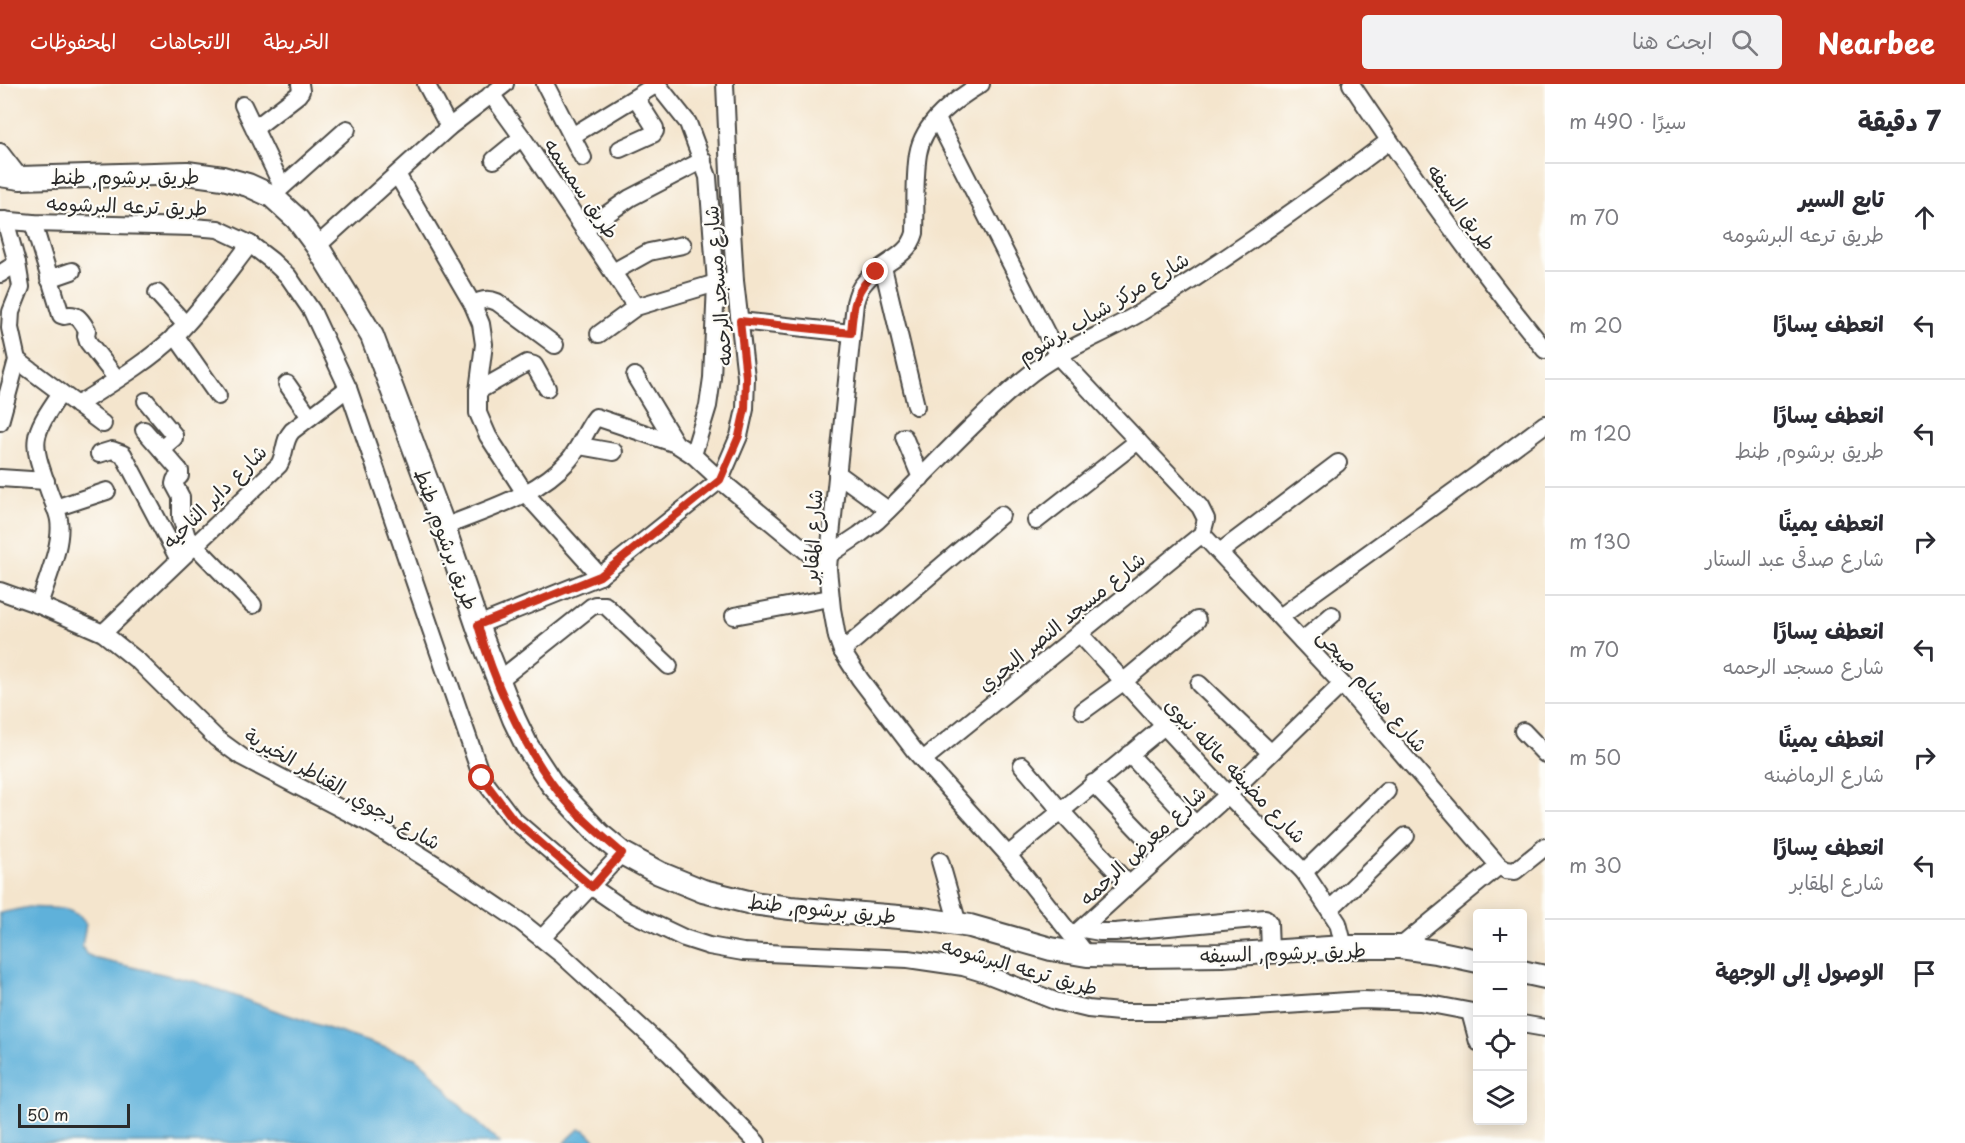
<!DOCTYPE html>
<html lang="ar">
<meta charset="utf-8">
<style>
:root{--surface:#fff;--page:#f2f2f3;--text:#2b2b33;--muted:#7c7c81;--line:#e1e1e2;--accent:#c8321e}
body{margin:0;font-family:"Playpen Sans","Playpen Sans Arabic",sans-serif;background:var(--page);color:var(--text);direction:rtl}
.controls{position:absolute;right:18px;bottom:18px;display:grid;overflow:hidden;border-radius:6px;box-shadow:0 3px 15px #0003}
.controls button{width:54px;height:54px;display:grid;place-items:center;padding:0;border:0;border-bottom:2px solid var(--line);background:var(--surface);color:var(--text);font:30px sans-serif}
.scale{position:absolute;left:18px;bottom:15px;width:112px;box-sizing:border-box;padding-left:6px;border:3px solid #2b2b2b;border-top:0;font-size:16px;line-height:21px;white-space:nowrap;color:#2b2b2b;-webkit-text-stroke:4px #fdfcf7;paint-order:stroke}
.stop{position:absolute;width:18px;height:18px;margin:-14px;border:4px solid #c8321e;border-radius:50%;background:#fff}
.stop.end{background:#c8321e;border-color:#fff;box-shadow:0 2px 6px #0008}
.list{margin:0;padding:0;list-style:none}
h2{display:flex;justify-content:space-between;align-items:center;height:78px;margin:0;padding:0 24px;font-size:26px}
h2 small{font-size:20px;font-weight:400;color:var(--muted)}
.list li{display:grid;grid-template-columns:39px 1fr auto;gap:18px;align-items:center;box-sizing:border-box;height:108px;padding:0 24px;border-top:2px solid var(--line)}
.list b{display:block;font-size:22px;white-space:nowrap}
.list p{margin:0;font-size:20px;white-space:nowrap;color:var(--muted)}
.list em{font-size:20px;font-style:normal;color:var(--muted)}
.icon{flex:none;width:33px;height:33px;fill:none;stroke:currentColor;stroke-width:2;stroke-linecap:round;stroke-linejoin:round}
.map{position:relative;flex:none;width:1545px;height:1059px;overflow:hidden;direction:ltr}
header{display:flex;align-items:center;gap:36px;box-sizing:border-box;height:84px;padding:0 30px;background:var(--accent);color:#fff}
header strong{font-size:28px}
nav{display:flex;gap:33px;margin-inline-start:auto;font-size:21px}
.search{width:420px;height:54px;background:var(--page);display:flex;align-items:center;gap:15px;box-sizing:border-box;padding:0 21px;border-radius:6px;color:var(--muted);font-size:22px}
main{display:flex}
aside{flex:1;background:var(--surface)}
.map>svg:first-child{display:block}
.water{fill:#5fb1da;stroke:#456e82;stroke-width:1.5}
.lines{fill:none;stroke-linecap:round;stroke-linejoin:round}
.street-casing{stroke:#494743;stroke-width:20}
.secondary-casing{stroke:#494743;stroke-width:26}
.street{stroke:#fff;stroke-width:16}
.secondary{stroke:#fff;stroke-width:22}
.route{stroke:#c8321e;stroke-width:8}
.labels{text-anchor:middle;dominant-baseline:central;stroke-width:4.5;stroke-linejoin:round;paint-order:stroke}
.street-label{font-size:20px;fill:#2b2b2b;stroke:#fdfcf7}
</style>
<header>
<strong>Nearbee</strong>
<div class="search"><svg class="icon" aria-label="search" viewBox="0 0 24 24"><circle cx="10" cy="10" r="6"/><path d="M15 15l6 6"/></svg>ابحث هنا</div>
<nav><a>الخريطة</a><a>الاتجاهات</a><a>المحفوظات</a></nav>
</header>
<main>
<aside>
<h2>7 دقيقة<small>سيرًا · 490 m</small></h2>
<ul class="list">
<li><svg class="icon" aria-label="ahead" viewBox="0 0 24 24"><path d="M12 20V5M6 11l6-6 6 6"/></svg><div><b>تابع السير</b><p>طريق ترعه البرشومه</p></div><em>70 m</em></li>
<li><svg class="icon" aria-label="left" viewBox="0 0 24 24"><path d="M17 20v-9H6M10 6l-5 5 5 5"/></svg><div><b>انعطف يسارًا</b></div><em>20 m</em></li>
<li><svg class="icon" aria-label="left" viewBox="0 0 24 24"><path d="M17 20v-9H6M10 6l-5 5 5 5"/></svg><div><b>انعطف يسارًا</b><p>طريق برشوم, طنط</p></div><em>120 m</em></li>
<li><svg class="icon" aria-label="right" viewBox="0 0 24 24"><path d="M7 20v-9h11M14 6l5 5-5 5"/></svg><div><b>انعطف يمينًا</b><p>شارع صدقى عبد الستار</p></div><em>130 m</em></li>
<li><svg class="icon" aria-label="left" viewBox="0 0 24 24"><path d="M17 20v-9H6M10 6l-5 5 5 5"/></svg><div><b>انعطف يسارًا</b><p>شارع مسجد الرحمه</p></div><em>70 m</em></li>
<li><svg class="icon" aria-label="right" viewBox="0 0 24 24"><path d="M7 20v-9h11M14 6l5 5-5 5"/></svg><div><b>انعطف يمينًا</b><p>شارع الرماضنه</p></div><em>50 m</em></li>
<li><svg class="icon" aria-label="left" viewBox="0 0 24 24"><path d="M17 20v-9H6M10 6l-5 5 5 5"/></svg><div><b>انعطف يسارًا</b><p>شارع المقابر</p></div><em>30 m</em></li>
<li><svg class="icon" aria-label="arrive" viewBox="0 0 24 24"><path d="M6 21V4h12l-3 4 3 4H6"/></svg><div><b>الوصول إلى الوجهة</b></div></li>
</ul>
</aside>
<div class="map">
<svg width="1545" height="1059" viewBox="0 0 1545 1059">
<rect width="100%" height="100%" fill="#fdfcf7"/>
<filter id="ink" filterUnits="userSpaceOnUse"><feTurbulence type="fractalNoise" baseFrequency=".0167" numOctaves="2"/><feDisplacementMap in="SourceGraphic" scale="12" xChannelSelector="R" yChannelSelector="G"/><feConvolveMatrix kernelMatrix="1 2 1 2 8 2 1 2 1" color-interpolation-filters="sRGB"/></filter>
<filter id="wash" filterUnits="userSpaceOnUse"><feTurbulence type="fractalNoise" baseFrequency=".008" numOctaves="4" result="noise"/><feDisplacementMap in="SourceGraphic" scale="24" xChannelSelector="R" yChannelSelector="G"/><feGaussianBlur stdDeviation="1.35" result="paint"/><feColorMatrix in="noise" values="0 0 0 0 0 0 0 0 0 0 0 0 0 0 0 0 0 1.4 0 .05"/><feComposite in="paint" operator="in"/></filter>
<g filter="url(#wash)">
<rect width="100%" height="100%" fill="#f4e5cd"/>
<!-- water -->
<g class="water">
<path d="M29 823C50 825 73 820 86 840L82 862 86 870 97 875 197 898 282 929 416 974 427 983 465 1027 500 1059H0V829Z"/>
<path d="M579 1045 585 1046 598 1059H564Z"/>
</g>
</g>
<g filter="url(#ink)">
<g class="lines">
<!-- street casing -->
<g class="street-casing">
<g id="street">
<path d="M426 0 449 43"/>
<path d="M545 0 583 74"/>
<path d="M657 0 688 39 708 93 716 199 712 294 708 322 693 371"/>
<path d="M981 0C956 15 923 38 918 70 914 96 916 123 915 149 908 175 880 178 865 198 859 204 857 211 855 219L829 471 828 485 832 525 837 553 842 567 860 595 914 666 1008 771 1087 871"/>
<path d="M1351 0C1412 91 1476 181 1545 266"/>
<path d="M491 10 522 53 636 223"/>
<path d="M243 21 282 102"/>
<path d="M254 45 298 11 301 7 300 0"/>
<path d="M572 52 657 0"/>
<path d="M620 65 653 50 655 47V44L636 14"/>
<path d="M0 68 20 94"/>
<path d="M494 76 522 53"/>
<path d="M398 92 473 221 481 240 484 260 478 307V329L488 352 525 409 600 492"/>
<path d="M272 112 347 45"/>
<path d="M0 136 33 139 193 143 218 145 250 160 272 177 288 192 312 227 348 304 482 694 513 735 592 803 627 827 684 854 709 862 743 868 908 875 963 883 986 890 1055 917 1088 925 1119 928H1180L1363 916 1420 918 1478 929"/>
<path d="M33 139 61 231 64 232C77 228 81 236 87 246L86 252 88 258 117 295"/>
<path d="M584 146 630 114 703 76"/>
<path d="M317 162 449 43 505 0"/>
<path d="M883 183 916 322"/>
<path d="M613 188 649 168 683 161"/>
<path d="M0 190 17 179"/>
<path d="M49 195 72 187"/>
<path d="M157 209 185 240"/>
<path d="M473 221C481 215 488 214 497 218L555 261"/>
<path d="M740 237 851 249"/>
<path d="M599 250 636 223 716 199 726 198"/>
<path d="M175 251 218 312"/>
<path d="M17 276 103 340"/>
<path d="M635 292 676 360"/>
<path d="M287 300 310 333"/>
<path d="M478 307 527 279 534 281 547 304"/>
<path d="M146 317 174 351V354L161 365"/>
<path d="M77 321C110 300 147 279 176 251 203 224 226 191 250 160"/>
<path d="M0 338 17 276 10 244 11 228 21 203 17 179 5 136"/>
<path d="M144 346 180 387V392L175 396 174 400 181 413V433L187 453 253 521"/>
<path d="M904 353 921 394"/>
<path d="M580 362 614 368"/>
<path d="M99 370 112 366 123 370 179 476"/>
<path d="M837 389 888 426"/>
<path d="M0 394 46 397"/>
<path d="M55 424 107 407"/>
<path d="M1036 437 1138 357"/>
<path d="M444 443C487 425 537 412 569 376 581 362 586 345 596 333L676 360 693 371 720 396 828 485"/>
<path d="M1202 450 1342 600 1499 782 1506 786 1515 787 1545 763"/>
<path d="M1220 468 1338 379"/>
<path d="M829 471 859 451 877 437C926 390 972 338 1024 295 1057 267 1101 252 1138 230 1225 177 1308 118 1389 57"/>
<path d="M0 507 39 521 103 549 139 578 216 654 242 673 376 743 438 782 521 838 562 871 669 969 757 1059"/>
<path d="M39 521C46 497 63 461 59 436 58 428 53 418 50 410 32 358 28 356 61 309"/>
<path d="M734 532 830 514"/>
<path d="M1280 533 1478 390 1545 340"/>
<path d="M478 541 600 492 720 396 739 352 745 325 746 293 735 197 730 112 725 0"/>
<path d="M103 549 279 381C286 369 283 357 292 347L348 304"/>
<path d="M1079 549 1228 711 1304 788 1338 839 1344 863"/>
<path d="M1302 557 1332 531"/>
<path d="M842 567 1001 431"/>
<path d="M498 597 591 523 595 521H605L669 582"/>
<path d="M1199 600 1270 668"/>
<path d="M1083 627 1123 598 1197 536"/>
<path d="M1523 647 1545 670"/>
<path d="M1129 670 1195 740"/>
<path d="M923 676 1202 450 1206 435 1200 423 1058 272 937 35"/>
<path d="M1022 681 1060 726 1129 801"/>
<path d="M1093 699 1162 771"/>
<path d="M1008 771 1164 642"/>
<path d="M940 777 958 840"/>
<path d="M1304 788 1387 707"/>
<path d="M1330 825 1406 752"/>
<path d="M1083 845 1100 848H1115L1265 834 1269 839 1270 867"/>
<path d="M1073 852 1228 711 1342 600"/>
<path d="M542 854 622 769"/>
<path d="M1400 863 1499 782"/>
<path d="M1470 928 1478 958"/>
<path d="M1522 940 1545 944"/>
</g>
</g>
<!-- secondary casing -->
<g class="secondary-casing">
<g id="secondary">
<path d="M0 91 20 94 187 89 223 94 248 101 272 112 297 135 317 162 372 252 441 435 480 549 514 635 527 662 552 700 599 750 622 769 659 789 703 807 752 819 790 824 923 835 970 842 1051 865 1087 871 1140 872 1222 871 1344 863H1400L1436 868 1478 877"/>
<path d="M1522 888 1545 893"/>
</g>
</g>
<!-- street -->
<use href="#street" class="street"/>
<!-- secondary -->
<use href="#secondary" class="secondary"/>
</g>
</g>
<g class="lines" filter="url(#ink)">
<!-- route -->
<path class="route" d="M482 694 513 735 592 803 622 769C597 748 570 725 551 698 519 653 493 595 478 541L600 492 720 396 739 352 745 325 746 293 740 237 851 249C853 222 855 205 876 188"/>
</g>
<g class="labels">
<!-- street labels -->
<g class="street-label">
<text x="125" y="92">طريق برشوم, طنط</text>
<text transform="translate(582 104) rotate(56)">طريق سمسمه</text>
<text transform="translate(127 121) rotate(2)">طريق ترعه البرشومه</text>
<text transform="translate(1462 123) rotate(54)">طريق السيفه</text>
<text transform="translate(717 202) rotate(-95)">شارع مسجد الرحمه</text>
<text transform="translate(1103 223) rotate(-31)">شارع مركز شباب برشوم</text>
<text transform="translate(214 412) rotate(-45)">شارع داير الناحيه</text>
<text transform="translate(812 452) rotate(-87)">شارع المقابر</text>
<text transform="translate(447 455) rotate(70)">طريق برشوم, طنط</text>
<text transform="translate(1061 537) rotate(-39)">شارع مسجد النصر البحري</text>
<text transform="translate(1373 606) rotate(49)">شارع هشام صبحى</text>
<text transform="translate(1236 686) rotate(46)">شارع مضيفه عائله نبوى</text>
<text transform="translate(343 704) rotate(30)">شارع دجوي, القناطر الخيرية</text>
<text transform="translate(1142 761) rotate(-43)">شارع معرض الرحمه</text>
<text transform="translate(822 824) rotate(6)">طريق برشوم, طنط</text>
<text transform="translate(1283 868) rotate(-2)">طريق برشوم, السيفه</text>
<text transform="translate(1020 882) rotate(16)">طريق ترعه البرشومه</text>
</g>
</g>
</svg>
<div class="controls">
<button>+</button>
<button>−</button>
<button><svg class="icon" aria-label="locate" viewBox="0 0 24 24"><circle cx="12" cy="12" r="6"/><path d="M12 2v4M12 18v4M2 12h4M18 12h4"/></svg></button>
<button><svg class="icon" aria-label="layers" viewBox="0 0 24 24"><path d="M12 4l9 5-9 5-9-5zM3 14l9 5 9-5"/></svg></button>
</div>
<div class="scale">50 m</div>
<div class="stop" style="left:482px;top:694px"></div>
<div class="stop end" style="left:876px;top:188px"></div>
</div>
</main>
